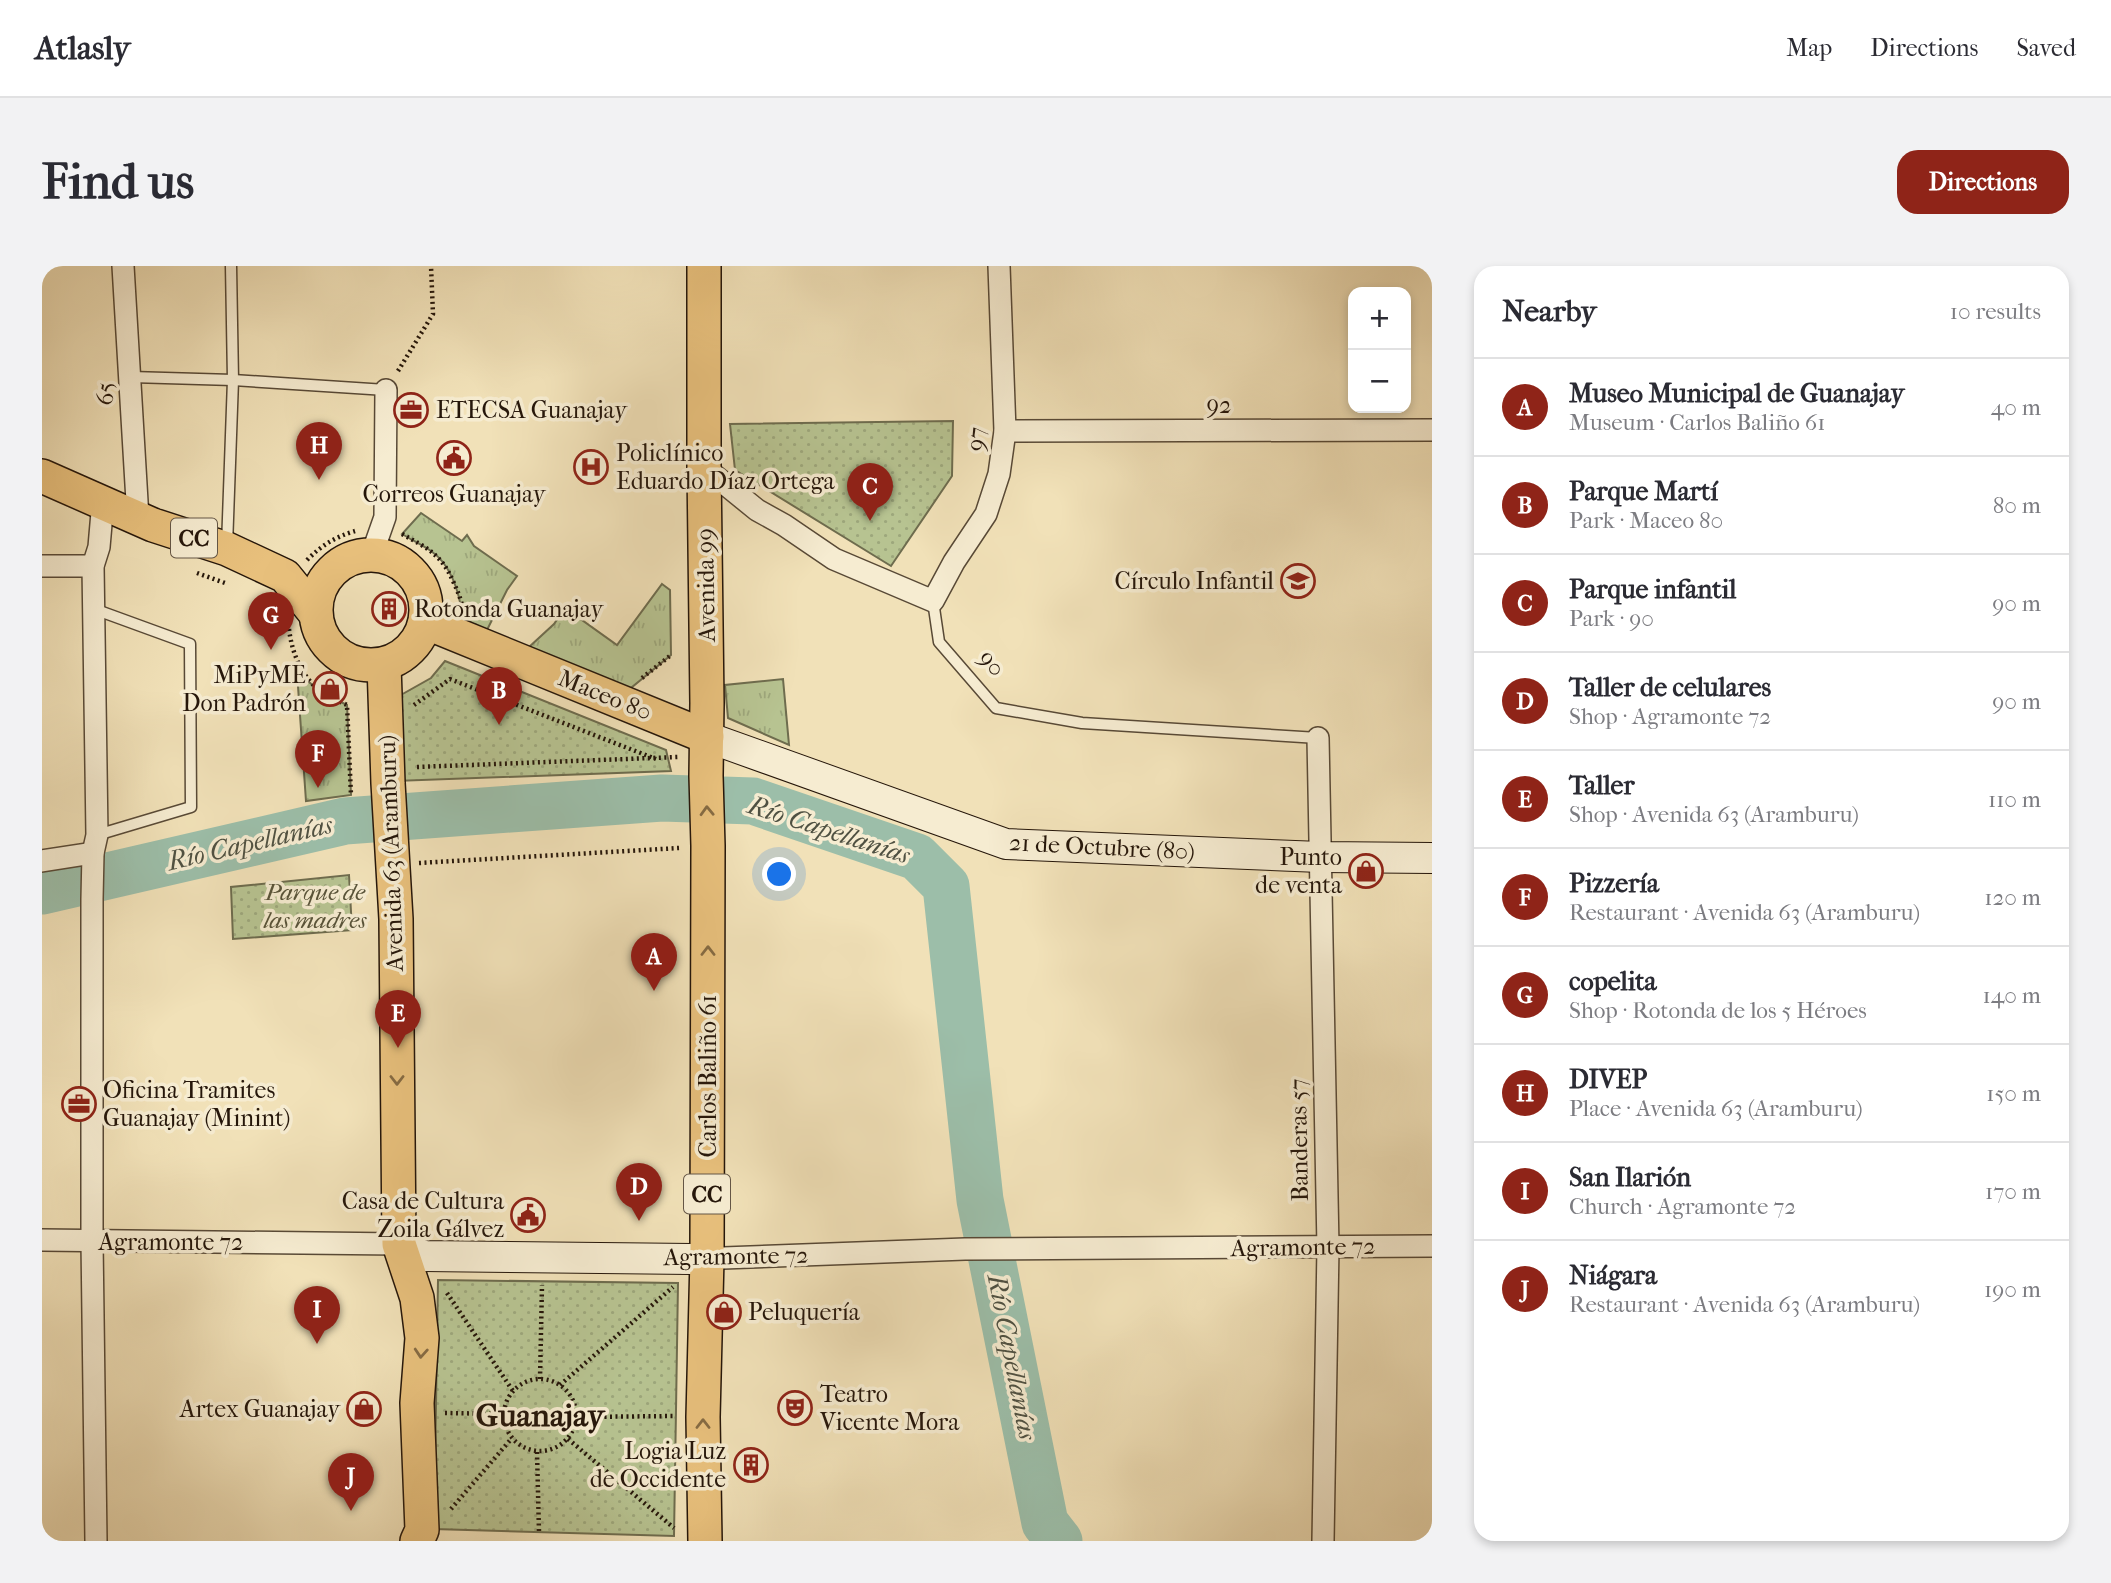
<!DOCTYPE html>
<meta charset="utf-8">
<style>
:root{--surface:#fff;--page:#f2f2f3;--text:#2b2b33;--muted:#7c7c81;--line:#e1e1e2;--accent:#8f2418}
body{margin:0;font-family:"IM FELL French Canon",serif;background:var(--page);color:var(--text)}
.controls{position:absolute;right:21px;top:21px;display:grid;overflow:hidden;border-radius:14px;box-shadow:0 4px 10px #0003}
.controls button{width:63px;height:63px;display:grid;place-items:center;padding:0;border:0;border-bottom:2px solid var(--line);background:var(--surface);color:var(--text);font:35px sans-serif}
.you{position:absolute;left:738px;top:609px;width:24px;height:24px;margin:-18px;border:5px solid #fff;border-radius:50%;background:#1a73e8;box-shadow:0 0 0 10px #1a73e833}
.badge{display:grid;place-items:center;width:46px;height:46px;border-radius:50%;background:var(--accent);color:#fff;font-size:23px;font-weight:700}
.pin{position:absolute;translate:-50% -58px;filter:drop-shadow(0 2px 4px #0008)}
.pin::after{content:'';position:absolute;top:37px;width:24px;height:21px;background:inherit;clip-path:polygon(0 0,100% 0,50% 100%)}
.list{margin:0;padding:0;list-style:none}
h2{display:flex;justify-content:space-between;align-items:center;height:91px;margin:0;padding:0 28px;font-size:30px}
h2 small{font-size:23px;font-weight:400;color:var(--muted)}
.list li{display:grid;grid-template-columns:46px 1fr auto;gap:21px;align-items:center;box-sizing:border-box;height:98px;padding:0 28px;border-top:2px solid var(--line)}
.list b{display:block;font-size:26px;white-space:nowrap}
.list p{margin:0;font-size:23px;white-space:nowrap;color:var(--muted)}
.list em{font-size:23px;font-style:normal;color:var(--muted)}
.map{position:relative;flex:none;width:1390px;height:1275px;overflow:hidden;border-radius:21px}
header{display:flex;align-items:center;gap:42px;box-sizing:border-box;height:98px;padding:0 35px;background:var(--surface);border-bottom:2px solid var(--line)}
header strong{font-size:33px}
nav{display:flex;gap:38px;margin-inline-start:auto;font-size:24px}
.intro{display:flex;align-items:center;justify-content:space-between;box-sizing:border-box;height:168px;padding:0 42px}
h1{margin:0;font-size:49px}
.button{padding:18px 32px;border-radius:21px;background:var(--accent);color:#fff;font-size:24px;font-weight:700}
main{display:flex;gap:42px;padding:0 42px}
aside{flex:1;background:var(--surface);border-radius:21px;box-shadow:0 4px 10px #0003}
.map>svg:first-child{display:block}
.grass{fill:url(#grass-tufts);stroke:#6e6c4e;stroke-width:2}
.park{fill:url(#park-dots);stroke:#6e6c4e;stroke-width:2}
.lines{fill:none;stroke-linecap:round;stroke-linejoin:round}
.river{stroke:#9cbea9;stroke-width:47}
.lane-casing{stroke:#584936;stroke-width:13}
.street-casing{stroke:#584936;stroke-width:24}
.secondary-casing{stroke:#25160a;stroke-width:32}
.primary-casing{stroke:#25160a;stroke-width:36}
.path{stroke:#25160a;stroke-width:4.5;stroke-dasharray:2 3.5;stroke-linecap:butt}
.lane{stroke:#f6ecd1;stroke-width:10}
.street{stroke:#f6ecd1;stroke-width:21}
.secondary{stroke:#f6ecd1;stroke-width:30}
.primary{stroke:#e8c07c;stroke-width:33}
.oneway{stroke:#866b43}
.labels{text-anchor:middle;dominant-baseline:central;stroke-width:7;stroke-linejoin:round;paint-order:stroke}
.shield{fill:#f6ecd1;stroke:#645646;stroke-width:2}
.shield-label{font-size:23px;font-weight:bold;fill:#25160a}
.street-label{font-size:24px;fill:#25160a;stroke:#f6ecd1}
.poi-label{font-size:24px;fill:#25160a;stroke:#f6ecd1;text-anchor:start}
.park-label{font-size:24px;font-style:italic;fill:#585339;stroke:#f6ecd1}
.water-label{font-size:26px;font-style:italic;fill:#4f5142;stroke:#f6ecd1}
.district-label{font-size:32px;font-weight:bold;fill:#25160a;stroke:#f6ecd1}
</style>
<header>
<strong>Atlasly</strong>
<nav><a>Map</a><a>Directions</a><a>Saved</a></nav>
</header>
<div class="intro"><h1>Find us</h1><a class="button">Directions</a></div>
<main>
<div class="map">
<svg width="1390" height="1275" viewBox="0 0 1390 1275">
<defs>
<pattern id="grass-tufts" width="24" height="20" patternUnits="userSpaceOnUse" patternTransform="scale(1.75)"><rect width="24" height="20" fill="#b7c391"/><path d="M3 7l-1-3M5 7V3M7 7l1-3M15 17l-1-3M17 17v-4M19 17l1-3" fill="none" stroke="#9da77c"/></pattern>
<pattern id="park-dots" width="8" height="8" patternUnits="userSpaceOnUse" patternTransform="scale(1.75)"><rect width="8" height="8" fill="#b7c391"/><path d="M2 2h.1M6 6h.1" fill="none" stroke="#9da77c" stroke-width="1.8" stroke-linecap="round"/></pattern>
</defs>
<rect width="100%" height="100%" fill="#f1e1b8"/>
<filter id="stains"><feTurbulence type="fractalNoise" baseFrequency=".00286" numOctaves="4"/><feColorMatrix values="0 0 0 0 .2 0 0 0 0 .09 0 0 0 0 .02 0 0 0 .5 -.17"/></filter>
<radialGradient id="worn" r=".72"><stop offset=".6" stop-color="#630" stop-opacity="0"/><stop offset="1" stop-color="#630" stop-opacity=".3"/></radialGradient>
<!-- grass -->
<g class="grass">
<path d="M379 247 420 275 425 269 432 280 475 310 465 324 445 364 421 354C418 329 411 300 389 285 380 279 370 274 360 268Z"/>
<path d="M620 318 628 324 629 389 584 426 486 382 512 358 523 342 575 379Z"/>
<path d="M255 406 280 427 305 439 309 529 264 535Z"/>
<path d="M741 413 747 479 686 452 683 419Z"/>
</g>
<!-- park -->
<g class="park">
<path d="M911 155 910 210 849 300 693 204 688 158Z"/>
<path d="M403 395 624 484 629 505 353 515 350 434 389 412Z"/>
<path d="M307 609 310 664 191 673 189 621Z"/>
<path d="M396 1014 636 1017 632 1270 392 1263Z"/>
</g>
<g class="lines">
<!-- river -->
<path class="river" d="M0 625 303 555 620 532 711 535 875 591 904 620 938 934 1003 1257 1017 1275"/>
<!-- lane casing -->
<g class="lane-casing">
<g id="lane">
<path d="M89 111 191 114 344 124"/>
<path d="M185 280 191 114 189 0"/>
<path d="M891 335 897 376 954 442 1040 457 1276 472"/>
<path d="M52 343 148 378 149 541 55 569"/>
</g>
</g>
<!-- street casing -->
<g class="street-casing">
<g id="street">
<path d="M81 0 96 252"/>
<path d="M963 165 1390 164"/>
<path d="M662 201 715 244 742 259 792 293 891 335 912 296 944 248 957 208 963 165 957 0"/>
<path d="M330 288 343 251 344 124"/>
<path d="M0 300H51"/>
<path d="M1276 472 1286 981 1281 1275"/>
<path d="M0 595 51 587"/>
<path d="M0 974 357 978"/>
<path d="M654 993 923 983 1390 980"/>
<path d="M54 1275 50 975V633L51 587 55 569 51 300 57 281 61 235"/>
</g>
</g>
<!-- secondary casing -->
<g class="secondary-casing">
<g id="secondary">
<path d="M665 471 964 578 1278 591 1390 592"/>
<path d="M357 978 382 990 650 993"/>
</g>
</g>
<!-- primary casing -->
<g class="primary-casing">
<g id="primary">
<path d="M662 0V201L665 437 664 510 666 580 665 992 661 1151 663 1275"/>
<path d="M0 210 111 259 185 283 243 310 273 347"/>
<circle cx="329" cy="344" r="55"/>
<path d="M383 356 665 471"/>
<path d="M342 399 346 517 354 653 357 978 375 1032 380 1072 375 1137 380 1264 375 1275"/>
</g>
</g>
<!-- path -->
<g class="path">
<path d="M356 105 391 48 389 0"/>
<path d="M360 268C385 282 399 288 411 315 415 324 419 332 420 341"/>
<path d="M265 294C280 279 293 271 313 265"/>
<path d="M155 307 183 317"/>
<path d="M247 363C250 388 260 411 280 427 287 432 297 435 305 439L309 529"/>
<path d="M600 412 629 389"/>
<path d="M372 439 408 413 614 493"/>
<path d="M375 501 636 491"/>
<path d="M377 597 637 582"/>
<path d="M405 1027 471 1125"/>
<circle cx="498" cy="1149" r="36"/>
<path d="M498 1113 500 1019"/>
<path d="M518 1119 631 1021"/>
<path d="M403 1147 462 1148"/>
<path d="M535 1151 632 1150"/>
<path d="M526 1173 632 1262"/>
<path d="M495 1186 497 1266"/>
<path d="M409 1243 470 1172"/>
</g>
<!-- lane -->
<use href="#lane" class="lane"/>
<!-- street -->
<use href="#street" class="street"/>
<!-- secondary -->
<use href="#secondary" class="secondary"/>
<!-- primary -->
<use href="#primary" class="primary"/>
</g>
<!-- one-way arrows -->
<defs><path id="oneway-chevron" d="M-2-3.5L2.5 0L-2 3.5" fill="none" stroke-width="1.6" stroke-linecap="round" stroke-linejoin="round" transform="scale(1.75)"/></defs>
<g class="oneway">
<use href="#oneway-chevron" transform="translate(665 545) rotate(-92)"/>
<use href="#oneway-chevron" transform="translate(666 685) rotate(-90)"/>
<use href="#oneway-chevron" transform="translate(355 814) rotate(90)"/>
<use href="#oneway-chevron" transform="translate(379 1087) rotate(94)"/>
<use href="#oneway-chevron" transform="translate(661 1158) rotate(-90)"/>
</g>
<!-- icons -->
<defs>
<g id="office-ring" transform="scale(1.75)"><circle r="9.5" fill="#f6ecd1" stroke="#8f2418" stroke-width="1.5"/><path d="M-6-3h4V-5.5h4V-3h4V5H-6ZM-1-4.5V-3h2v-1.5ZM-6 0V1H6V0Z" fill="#8f2418"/></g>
<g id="civic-ring" transform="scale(1.75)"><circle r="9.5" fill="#f6ecd1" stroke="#8f2418" stroke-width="1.5"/><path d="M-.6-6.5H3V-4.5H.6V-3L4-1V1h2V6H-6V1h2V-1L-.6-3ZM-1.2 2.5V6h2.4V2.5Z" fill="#8f2418"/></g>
<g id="hospital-ring" transform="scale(1.75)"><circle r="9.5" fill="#f6ecd1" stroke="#8f2418" stroke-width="1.5"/><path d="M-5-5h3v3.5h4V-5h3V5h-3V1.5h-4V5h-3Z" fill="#8f2418"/></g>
<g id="school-ring" transform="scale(1.75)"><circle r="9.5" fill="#f6ecd1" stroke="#8f2418" stroke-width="1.5"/><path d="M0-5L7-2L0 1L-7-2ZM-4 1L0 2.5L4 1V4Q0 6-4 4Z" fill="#8f2418"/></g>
<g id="building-ring" transform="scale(1.75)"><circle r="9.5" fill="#f6ecd1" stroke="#8f2418" stroke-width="1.5"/><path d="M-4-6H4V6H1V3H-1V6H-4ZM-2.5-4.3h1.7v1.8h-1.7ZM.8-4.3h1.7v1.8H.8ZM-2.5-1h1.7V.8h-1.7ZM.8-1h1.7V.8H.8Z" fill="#8f2418"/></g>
<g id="shop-ring" transform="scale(1.75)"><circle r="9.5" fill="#f6ecd1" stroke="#8f2418" stroke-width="1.5"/><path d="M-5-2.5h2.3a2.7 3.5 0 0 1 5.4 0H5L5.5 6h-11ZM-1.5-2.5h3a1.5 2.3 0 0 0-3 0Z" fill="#8f2418"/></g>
<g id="theatre-ring" transform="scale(1.75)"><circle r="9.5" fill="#f6ecd1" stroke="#8f2418" stroke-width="1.5"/><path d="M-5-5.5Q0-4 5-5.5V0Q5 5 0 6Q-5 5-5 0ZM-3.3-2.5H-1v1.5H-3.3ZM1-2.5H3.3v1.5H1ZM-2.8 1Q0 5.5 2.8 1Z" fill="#8f2418"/></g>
</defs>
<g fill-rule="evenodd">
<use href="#office-ring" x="369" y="144"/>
<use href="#civic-ring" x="412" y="192"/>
<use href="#hospital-ring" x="549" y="201"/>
<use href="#school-ring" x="1256" y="315"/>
<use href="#building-ring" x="347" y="343"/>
<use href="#shop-ring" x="288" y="423"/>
<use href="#shop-ring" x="1324" y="605"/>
<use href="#office-ring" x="37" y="838"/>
<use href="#civic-ring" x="486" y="949"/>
<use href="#shop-ring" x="682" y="1046"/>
<use href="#theatre-ring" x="753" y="1142"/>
<use href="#shop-ring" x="322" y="1143"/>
<use href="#building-ring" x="709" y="1199"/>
</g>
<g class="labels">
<!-- shield labels -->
<g class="shield">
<rect x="129" y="252.5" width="46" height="39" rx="5"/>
<rect x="642" y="908.5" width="46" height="39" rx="5"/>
</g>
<g class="shield-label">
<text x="152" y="272">CC</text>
<text x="665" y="928">CC</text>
</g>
<!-- street labels -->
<g class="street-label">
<text transform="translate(63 128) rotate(-93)">65</text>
<text x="1177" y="139">92</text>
<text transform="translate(934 173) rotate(-85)">97</text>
<text transform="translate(664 319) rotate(-91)">Avenida 99</text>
<text transform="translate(950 397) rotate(49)">90</text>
<text transform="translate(563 429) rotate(22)">Maceo 80</text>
<text transform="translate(1060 581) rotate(3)">21 de Octubre (80)</text>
<text transform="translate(349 587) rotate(-92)">Avenida 63 (Aramburu)</text>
<text transform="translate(666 810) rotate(-90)">Carlos Baliño 61</text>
<text transform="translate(1257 874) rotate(-91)">Banderas 57</text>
<text x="129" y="976">Agramonte 72</text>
<text transform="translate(1261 981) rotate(-1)">Agramonte 72</text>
<text transform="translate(694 990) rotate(-1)">Agramonte 72</text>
</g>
<!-- poi labels -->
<g class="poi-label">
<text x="394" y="144">ETECSA Guanajay</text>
<text x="574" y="187">Policlínico<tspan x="574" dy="28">Eduardo Díaz Ortega</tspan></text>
<text x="412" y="228" text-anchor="middle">Correos Guanajay</text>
<text x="1232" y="315" text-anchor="end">Círculo Infantil</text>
<text x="372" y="343">Rotonda Guanajay</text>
<text x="264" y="409" text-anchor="end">MiPyME<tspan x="264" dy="28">Don Padrón</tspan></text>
<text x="1300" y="591" text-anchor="end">Punto<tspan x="1300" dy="28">de venta</tspan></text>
<text x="61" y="824">Oficina Tramites<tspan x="61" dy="28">Guanajay (Minint)</tspan></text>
<text x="462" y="935" text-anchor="end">Casa de Cultura<tspan x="462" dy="28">Zoila Gálvez</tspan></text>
<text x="706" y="1046">Peluquería</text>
<text x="778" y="1128">Teatro<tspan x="778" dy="28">Vicente Mora</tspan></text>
<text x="298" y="1143" text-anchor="end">Artex Guanajay</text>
<text x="684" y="1185" text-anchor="end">Logia Luz<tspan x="684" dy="28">de Occidente</tspan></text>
</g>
<!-- park labels -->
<g class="park-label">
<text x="273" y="626">Parque de<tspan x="273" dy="28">las madres</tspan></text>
</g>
<!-- water labels -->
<g class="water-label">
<text transform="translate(787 564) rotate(18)">Río Capellanías</text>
<text transform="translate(208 577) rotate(-13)">Río Capellanías</text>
<text transform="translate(970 1091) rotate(79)">Río Capellanías</text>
</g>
<!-- district labels -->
<g class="district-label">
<text x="498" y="1149">Guanajay</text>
</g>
</g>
<rect width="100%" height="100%" filter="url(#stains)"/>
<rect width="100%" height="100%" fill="url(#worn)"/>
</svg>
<div class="controls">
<button>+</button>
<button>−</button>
</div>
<div class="you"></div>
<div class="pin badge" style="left:612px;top:725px">A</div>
<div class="pin badge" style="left:457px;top:459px">B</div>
<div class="pin badge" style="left:828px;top:255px">C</div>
<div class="pin badge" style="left:597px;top:955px">D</div>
<div class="pin badge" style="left:356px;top:782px">E</div>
<div class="pin badge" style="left:276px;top:522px">F</div>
<div class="pin badge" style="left:229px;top:384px">G</div>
<div class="pin badge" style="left:277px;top:214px">H</div>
<div class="pin badge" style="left:275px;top:1078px">I</div>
<div class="pin badge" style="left:309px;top:1245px">J</div>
</div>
<aside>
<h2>Nearby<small>10 results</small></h2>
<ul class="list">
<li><span class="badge">A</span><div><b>Museo Municipal de Guanajay</b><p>Museum · Carlos Baliño 61</p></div><em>40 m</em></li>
<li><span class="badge">B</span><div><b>Parque Martí</b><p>Park · Maceo 80</p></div><em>80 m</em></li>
<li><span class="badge">C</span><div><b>Parque infantil</b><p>Park · 90</p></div><em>90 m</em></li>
<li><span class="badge">D</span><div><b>Taller de celulares</b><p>Shop · Agramonte 72</p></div><em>90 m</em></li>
<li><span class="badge">E</span><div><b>Taller</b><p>Shop · Avenida 63 (Aramburu)</p></div><em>110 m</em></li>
<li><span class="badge">F</span><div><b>Pizzería</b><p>Restaurant · Avenida 63 (Aramburu)</p></div><em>120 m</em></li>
<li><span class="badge">G</span><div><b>copelita</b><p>Shop · Rotonda de los 5 Héroes</p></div><em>140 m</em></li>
<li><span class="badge">H</span><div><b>DIVEP</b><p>Place · Avenida 63 (Aramburu)</p></div><em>150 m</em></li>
<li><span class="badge">I</span><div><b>San Ilarión</b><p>Church · Agramonte 72</p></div><em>170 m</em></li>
<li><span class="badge">J</span><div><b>Niágara</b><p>Restaurant · Avenida 63 (Aramburu)</p></div><em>190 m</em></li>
</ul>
</aside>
</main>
